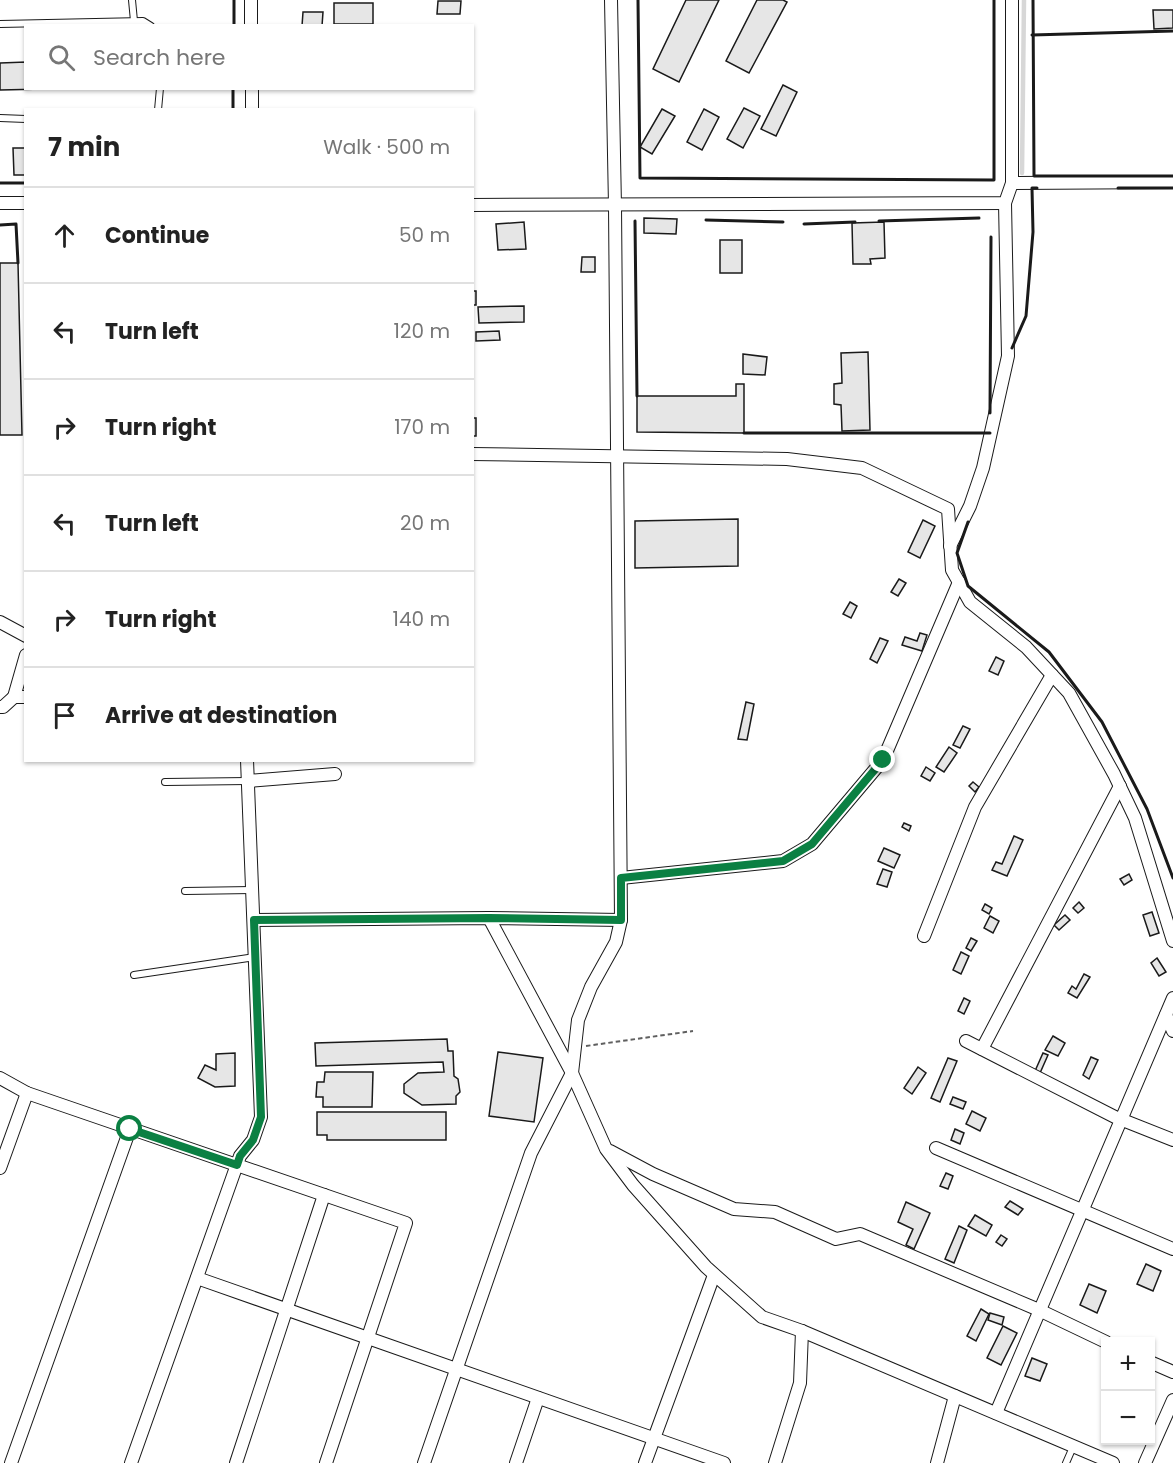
<!DOCTYPE html>
<meta charset="utf-8">
<style>
:root{--surface:#fff;--page:#f6f6f6;--text:#222;--muted:#767676;--line:#e0e0e0}
body{margin:0;font-family:Poppins,sans-serif;background:var(--page);color:var(--text)}
.controls{position:absolute;right:18px;bottom:18px;display:grid;overflow:hidden;border-radius:0px;box-shadow:0 2px 4px #0004}
.controls button{width:54px;height:54px;display:grid;place-items:center;padding:0;border:0;border-bottom:2px solid var(--line);background:var(--surface);color:var(--text);font:30px sans-serif}
.stop{position:absolute;width:18px;height:18px;margin:-14px;border:4px solid #0b8043;border-radius:50%;background:#fff}
.stop.end{background:#0b8043;border-color:#fff;box-shadow:0 2px 6px #0008}
.list{margin:0;padding:0;list-style:none}
h2{display:flex;justify-content:space-between;align-items:center;height:78px;margin:0;padding:0 24px;font-size:26px}
h2 small{font-size:20px;font-weight:400;color:var(--muted)}
.list li{display:grid;grid-template-columns:39px 1fr auto;gap:18px;align-items:center;box-sizing:border-box;height:96px;padding:0 24px;border-top:2px solid var(--line)}
.list b{display:block;font-size:22px;white-space:nowrap}
.list em{font-size:20px;font-style:normal;color:var(--muted)}
.icon{flex:none;width:33px;height:33px;fill:none;stroke:currentColor;stroke-width:2;stroke-linecap:round;stroke-linejoin:round}
.map{position:relative;flex:none;width:1173px;height:1463px;overflow:hidden}
.search{position:absolute;background:var(--surface);box-shadow:0 2px 4px #0004;left:24px;top:24px;width:450px;height:66px;display:flex;align-items:center;gap:15px;box-sizing:border-box;padding:0 21px;border-radius:0px;color:var(--muted);font-size:22px}
.panel{position:absolute;background:var(--surface);box-shadow:0 2px 4px #0004;left:24px;top:108px;width:450px;height:654px;border-radius:0px}
.map>svg:first-child{display:block}
.lines{fill:none;stroke-linecap:round;stroke-linejoin:round}
.stream{stroke:#d7d7d7;stroke-width:4.5}
.building{fill:#e6e6e6;stroke:#1a1a1a;stroke-width:1.5}
.lane-casing{stroke:#1a1a1a;stroke-width:8}
.street-casing{stroke:#1a1a1a;stroke-width:14}
.path{stroke:#5f5f5f;stroke-width:2;stroke-dasharray:4.5 3;stroke-linecap:butt}
.lane{stroke:#fff;stroke-width:6}
.street{stroke:#fff;stroke-width:12}
.wall{stroke:#1a1a1a;stroke-width:3}
.route{stroke:#0b8043;stroke-width:8}
</style>
<div class="map">
<svg width="1173" height="1463" viewBox="0 0 1173 1463">
<rect width="100%" height="100%" fill="#fff"/>
<g class="lines">
<!-- stream -->
<path class="stream" d="M1022 173 1024 0"/>
</g>
<!-- building -->
<g class="building">
<path d="M686 0H719L679 82 653 69Z"/>
<path d="M757 0H783L787 2 749 73 726 61Z"/>
<path d="M438 1H461L460 14H437Z"/>
<rect x="334" y="3" width="39" height="21"/>
<path d="M1153 10H1173V28L1154 29Z"/>
<path d="M303 12H323L322 26H302Z"/>
<path d="M26 62V88H89L0 90V63Z"/>
<path d="M783 85 797 92 776 136 761 129Z"/>
<path d="M744 108 760 116 743 148 727 139Z"/>
<path d="M662 109 675 116 652 154 640 147Z"/>
<path d="M704 109 719 117 702 150 687 142Z"/>
<path d="M13 148H26V175H14Z"/>
<path d="M644 218 677 219 676 234 644 233Z"/>
<path d="M524 222 526 249 498 250 496 224Z"/>
<path d="M884 222 885 258 870 259 871 264H853L852 223Z"/>
<rect x="720" y="240" width="22" height="33"/>
<path d="M582 257H595V272H581Z"/>
<path d="M0 263H18L22 435H0Z"/>
<rect x="472" y="291" width="4" height="14"/>
<path d="M524 306V322L479 323 478 307Z"/>
<path d="M499 331 500 340 476 341V332Z"/>
<path d="M868 352 870 430 842 431 841 405 834 404V384L842 383 841 353Z"/>
<path d="M743 354 767 357 765 375 743 374Z"/>
<path d="M736 384H744V433L637 432V396H736Z"/>
<rect x="472" y="418" width="4" height="18"/>
<path d="M738 519V566L635 568V521Z"/>
<path d="M923 520 935 526 920 558 908 552Z"/>
<path d="M899 579 906 583 898 596 891 592Z"/>
<path d="M850 602 857 606 851 618 843 614Z"/>
<path d="M920 633 927 635 922 651 902 645 905 637 917 641Z"/>
<path d="M880 638 888 641 877 663 870 659Z"/>
<path d="M996 657 1004 661 998 675 989 671Z"/>
<path d="M746 702 754 704 747 740 738 739Z"/>
<path d="M963 726 970 729 960 748 953 745Z"/>
<path d="M949 747 957 753 944 772 936 767Z"/>
<path d="M926 767 935 773 930 781 921 776Z"/>
<path d="M973 782 979 787 975 792 969 786Z"/>
<path d="M904 823 911 826 909 831 902 827Z"/>
<path d="M1014 836 1023 840 1007 876 992 870 996 862 1002 864Z"/>
<path d="M884 848 900 855 894 868 878 861Z"/>
<path d="M883 869 892 872 887 887 877 884Z"/>
<path d="M1129 874 1132 880 1124 885 1120 879Z"/>
<path d="M1079 902 1084 908 1078 913 1073 908Z"/>
<path d="M985 904 992 908 989 914 982 910Z"/>
<path d="M1152 912 1159 933 1150 936 1143 915Z"/>
<path d="M1065 915 1070 920 1059 930 1054 925Z"/>
<path d="M990 916 999 921 993 933 984 928Z"/>
<path d="M971 938 977 941 971 951 966 948Z"/>
<path d="M961 952 969 956 961 974 953 970Z"/>
<path d="M1157 958 1166 972 1159 976 1151 963Z"/>
<path d="M1084 974 1090 977 1077 998 1068 993 1072 986 1076 989Z"/>
<path d="M964 998 970 1001 964 1014 958 1011Z"/>
<path d="M1053 1036 1065 1043 1058 1056 1045 1050Z"/>
<path d="M447 1039 448 1051H453L454 1076 458 1079 460 1092 456 1096V1104L422 1105 404 1093V1084L418 1073 444 1072 443 1062 316 1066 315 1043Z"/>
<path d="M498 1052 543 1058 534 1122 489 1116Z"/>
<path d="M235 1053V1086L215 1087 198 1078 205 1065 216 1070V1054Z"/>
<path d="M1043 1053 1048 1055 1040 1073 1035 1071Z"/>
<path d="M1091 1057 1098 1060 1089 1079 1083 1075Z"/>
<path d="M948 1058 957 1061 940 1102 931 1098Z"/>
<path d="M918 1067 926 1073 912 1094 904 1088Z"/>
<path d="M325 1072H373L372 1107H323V1097H316L317 1082H324Z"/>
<path d="M953 1097 966 1102 963 1109 950 1104Z"/>
<path d="M972 1111 986 1118 980 1131 966 1124Z"/>
<path d="M317 1112H446V1140H327V1135H317Z"/>
<path d="M955 1129 964 1133 960 1144 951 1140Z"/>
<path d="M946 1173 953 1176 948 1189 940 1186Z"/>
<path d="M1010 1201 1023 1209 1018 1215 1005 1207Z"/>
<path d="M906 1202 930 1213 914 1249 906 1245 913 1229 898 1222Z"/>
<path d="M975 1215 992 1225 986 1236 968 1226Z"/>
<path d="M959 1226 967 1230 954 1263 945 1259Z"/>
<path d="M1001 1235 1007 1239 1002 1246 996 1242Z"/>
<path d="M1146 1264 1161 1271 1153 1291 1137 1284Z"/>
<path d="M1089 1284 1106 1291 1097 1313 1080 1305Z"/>
<path d="M981 1309 989 1314 976 1341 967 1336Z"/>
<path d="M990 1313 1004 1317 1002 1325 988 1320Z"/>
<path d="M1003 1326 1017 1333 1001 1365 987 1358Z"/>
<path d="M1032 1358 1047 1364 1040 1381 1025 1376Z"/>
</g>
<g class="lines">
<!-- lane casing -->
<g class="lane-casing">
<g id="lane">
<path d="M132 0 134 21"/>
<path d="M0 24 143 21 151 26"/>
<path d="M158 110 160 88"/>
<path d="M0 118 26 119"/>
<path d="M165 782 248 781"/>
<path d="M185 891 252 890"/>
<path d="M134 975 255 957"/>
<path d="M1066 1463 1073 1447"/>
</g>
</g>
<!-- street casing -->
<g class="street-casing">
<g id="street">
<path d="M251 0V26"/>
<path d="M252 88V110"/>
<path d="M1012 183 1173 182"/>
<path d="M0 203H26"/>
<path d="M472 205 1005 203 1012 183V0"/>
<path d="M472 454 787 459 862 468 948 509 952 570 970 602 1026 647 1069 693 1114 774 1135 818 1173 941"/>
<path d="M950 546 970 506 983 468 1008 356 1005 203"/>
<path d="M0 622 26 636"/>
<path d="M14 697 26 655"/>
<path d="M0 707H3L14 697H26"/>
<path d="M248 781 335 774"/>
<path d="M621 878 783 861 812 844 883 760 959 582"/>
<path d="M489 918 572 1073 606 1149 633 1185 706 1267 762 1317 802 1331 1113 1463"/>
<path d="M254 920 489 918 621 920"/>
<path d="M924 936 975 807 1052 675"/>
<path d="M1166 1015 1173 1031"/>
<path d="M966 1041 1115 1117 1173 1140"/>
<path d="M982 1049 1120 786"/>
<path d="M0 1078 27 1093 406 1223 326 1463"/>
<path d="M936 1148 1173 1249"/>
<path d="M610 1151 653 1174 734 1209 775 1212 836 1239 860 1234 1039 1310 1106 1342"/>
<path d="M0 1168 27 1093"/>
<path d="M197 1278 724 1463"/>
<path d="M1150 1362 1173 1372"/>
<path d="M996 1413 1173 998"/>
<path d="M11 1463 130 1129"/>
<path d="M131 1463 240 1156 253 1140 261 1117 247 760"/>
<path d="M236 1463 324 1195"/>
<path d="M424 1463 531 1153 572 1073 578 1020 591 987 616 942 621 920 615 206 611 0"/>
<path d="M516 1463 538 1398"/>
<path d="M645 1463 714 1275"/>
<path d="M775 1463 800 1383 802 1331"/>
<path d="M937 1463 955 1396"/>
<path d="M1145 1463 1173 1400"/>
</g>
</g>
<!-- path -->
<path class="path" d="M586 1046 693 1031"/>
<!-- lane -->
<use href="#lane" class="lane"/>
<!-- street -->
<use href="#street" class="street"/>
<!-- wall -->
<g class="wall">
<path d="M638 0 640 178 994 180V0"/>
<path d="M1033 0 1034 176H1173"/>
<path d="M234 26V0"/>
<path d="M1032 35 1173 31"/>
<path d="M233 110V88"/>
<path d="M0 183H26"/>
<path d="M1118 188H1173"/>
<path d="M706 220 783 222"/>
<path d="M635 221 637 396"/>
<path d="M879 221 979 218"/>
<path d="M804 224 855 222"/>
<path d="M0 225 16 224 18 263"/>
<path d="M1012 348 1026 316 1033 232 1032 188H1037"/>
<path d="M990 413 991 237"/>
<path d="M744 433H990"/>
<path d="M968 522 957 553 968 586 1049 652 1102 722 1147 809 1173 878"/>
</g>
</g>
<g class="lines">
<!-- route -->
<path class="route" d="M130 1129 237 1165 240 1156 253 1140 261 1117 254 920 489 918 621 920V878L783 861 812 844 883 760"/>
</g>
</svg>
<div class="controls">
<button>+</button>
<button>−</button>
</div>
<div class="stop" style="left:130px;top:1129px"></div>
<div class="stop end" style="left:883px;top:760px"></div>
<div class="search"><svg class="icon" aria-label="search" viewBox="0 0 24 24"><circle cx="10" cy="10" r="6"/><path d="M15 15l6 6"/></svg>Search here</div>
<section class="panel">
<h2>7 min<small>Walk · 500 m</small></h2>
<ul class="list">
<li><svg class="icon" aria-label="ahead" viewBox="0 0 24 24"><path d="M12 20V5M6 11l6-6 6 6"/></svg><div><b>Continue</b></div><em>50 m</em></li>
<li><svg class="icon" aria-label="left" viewBox="0 0 24 24"><path d="M17 20v-9H6M10 6l-5 5 5 5"/></svg><div><b>Turn left</b></div><em>120 m</em></li>
<li><svg class="icon" aria-label="right" viewBox="0 0 24 24"><path d="M7 20v-9h11M14 6l5 5-5 5"/></svg><div><b>Turn right</b></div><em>170 m</em></li>
<li><svg class="icon" aria-label="left" viewBox="0 0 24 24"><path d="M17 20v-9H6M10 6l-5 5 5 5"/></svg><div><b>Turn left</b></div><em>20 m</em></li>
<li><svg class="icon" aria-label="right" viewBox="0 0 24 24"><path d="M7 20v-9h11M14 6l5 5-5 5"/></svg><div><b>Turn right</b></div><em>140 m</em></li>
<li><svg class="icon" aria-label="arrive" viewBox="0 0 24 24"><path d="M6 21V4h12l-3 4 3 4H6"/></svg><div><b>Arrive at destination</b></div></li>
</ul>
</section>
</div>
